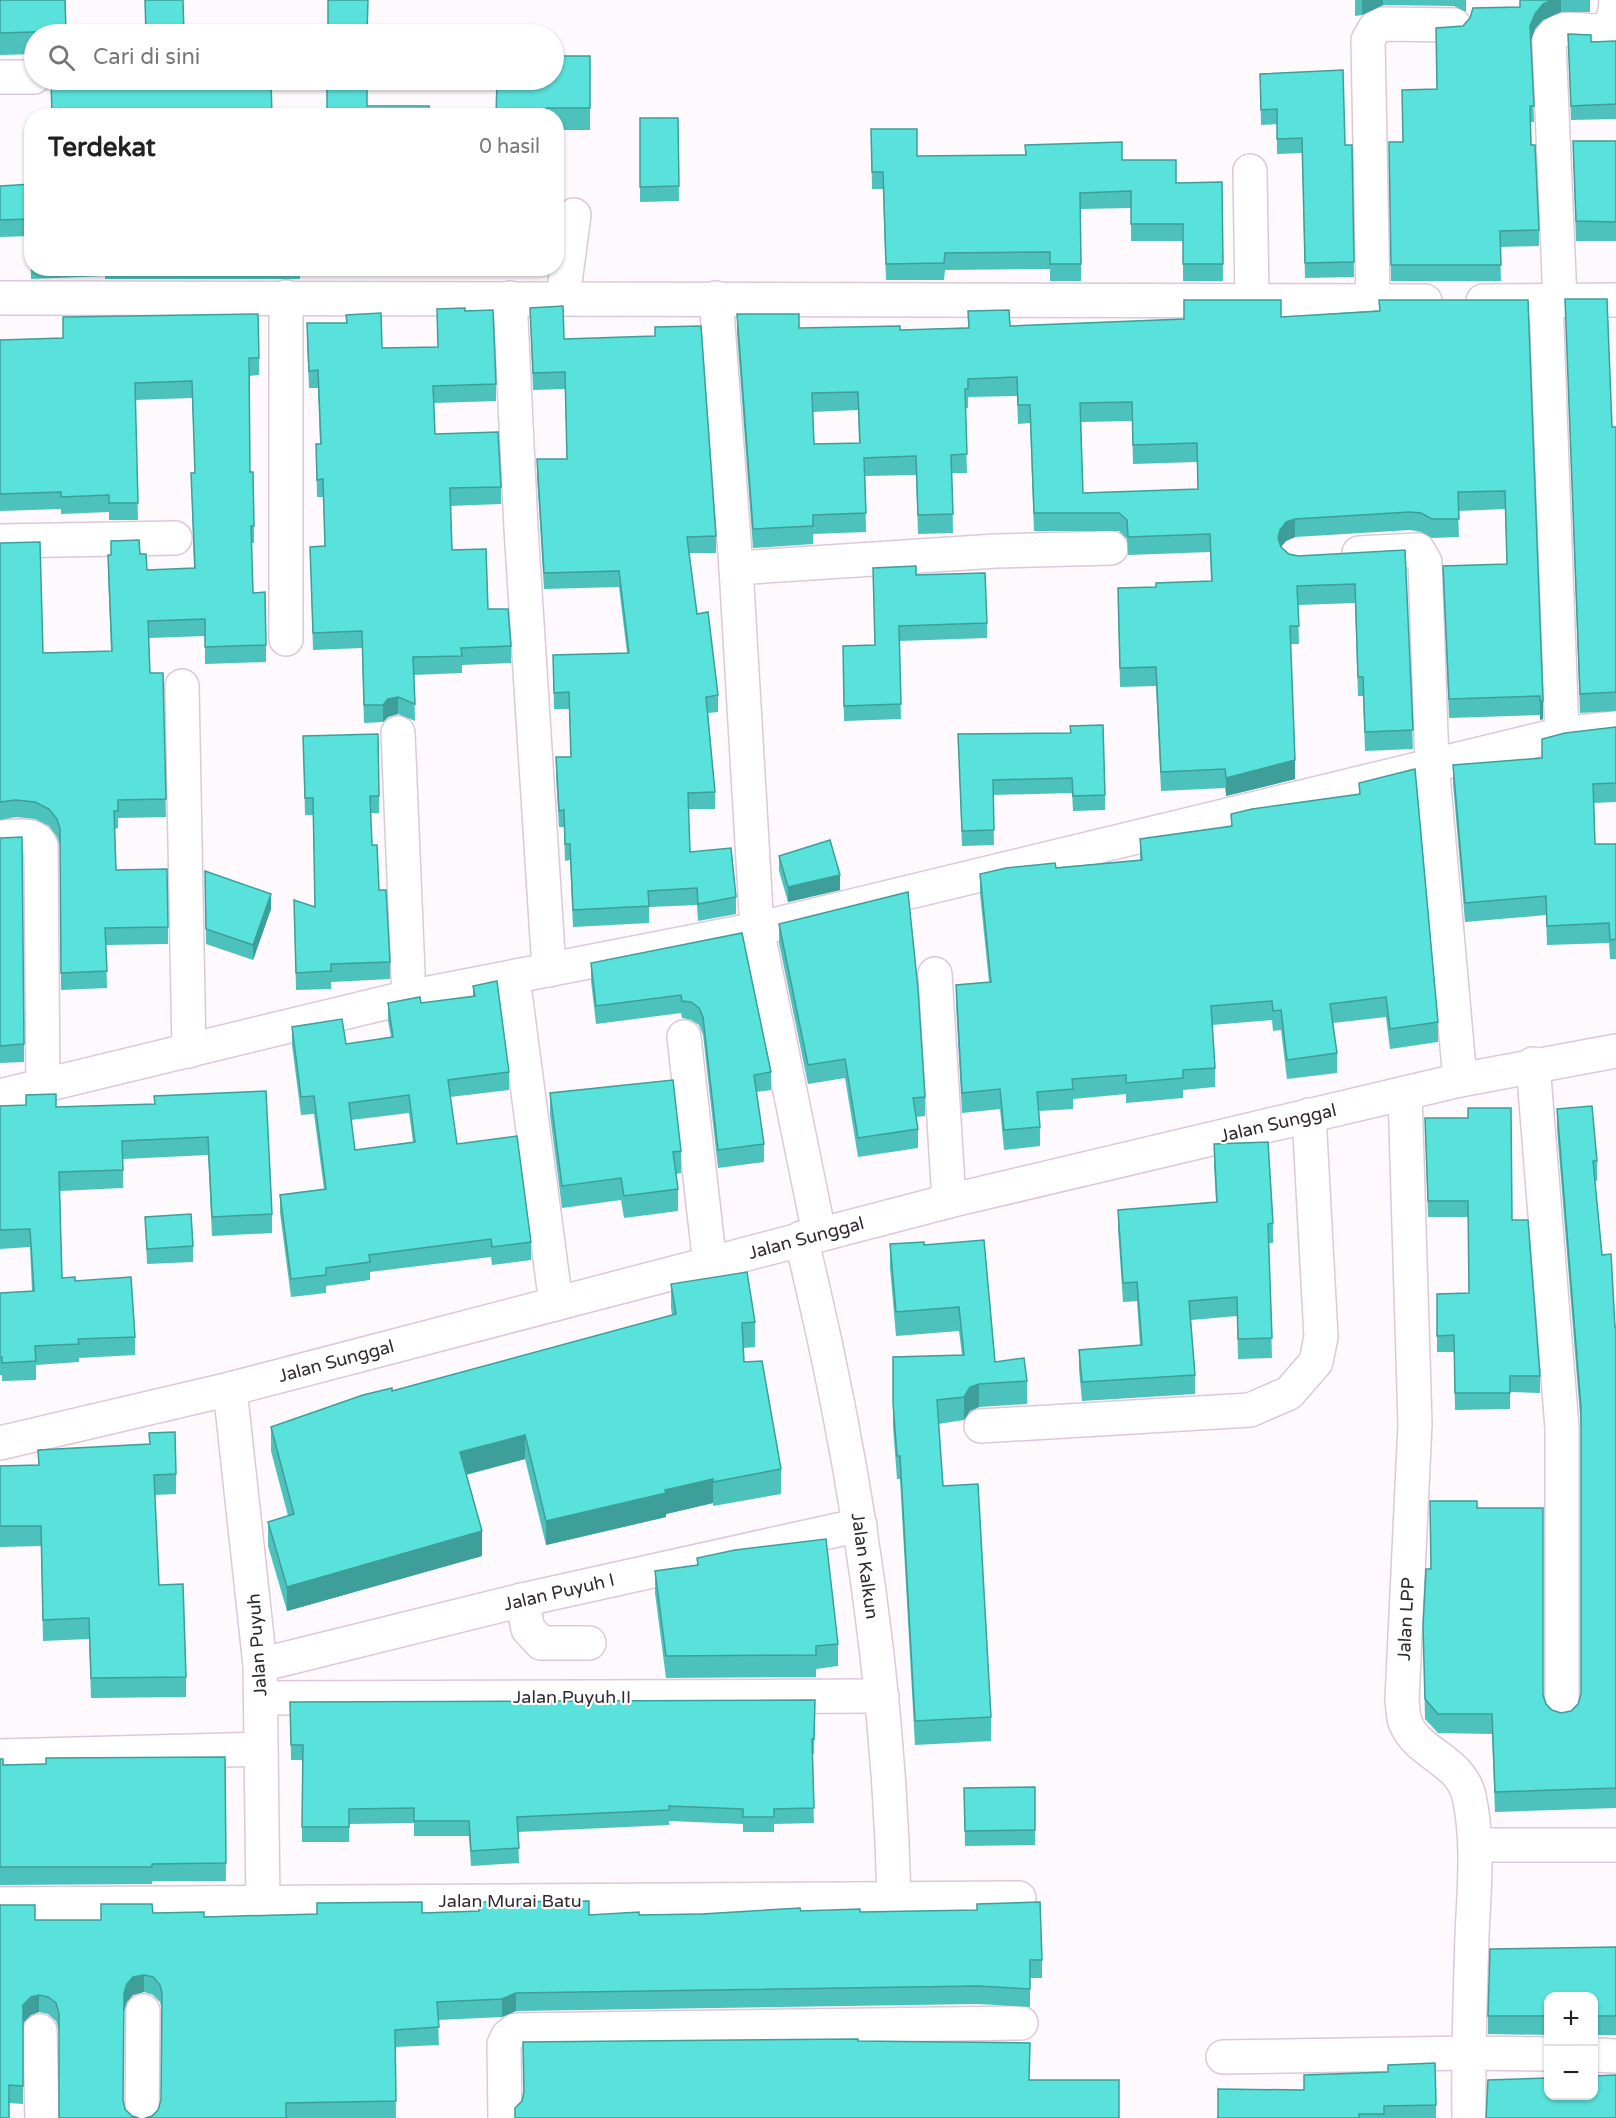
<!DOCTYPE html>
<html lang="id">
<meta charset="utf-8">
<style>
:root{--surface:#fff;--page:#f6f6f6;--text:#222;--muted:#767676;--line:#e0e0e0}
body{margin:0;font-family:"Varela Round",sans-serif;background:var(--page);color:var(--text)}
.controls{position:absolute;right:18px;bottom:18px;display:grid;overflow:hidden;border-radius:12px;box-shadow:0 2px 4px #0004}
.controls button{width:54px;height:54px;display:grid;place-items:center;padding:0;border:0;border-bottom:2px solid var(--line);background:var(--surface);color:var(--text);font:30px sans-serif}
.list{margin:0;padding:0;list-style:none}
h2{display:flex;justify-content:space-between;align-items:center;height:78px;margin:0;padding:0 24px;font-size:26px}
h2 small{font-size:20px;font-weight:400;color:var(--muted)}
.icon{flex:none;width:33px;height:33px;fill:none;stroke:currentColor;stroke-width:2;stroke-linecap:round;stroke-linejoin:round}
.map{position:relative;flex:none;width:1616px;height:2118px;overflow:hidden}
.search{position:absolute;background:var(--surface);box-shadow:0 2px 4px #0004;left:24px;top:24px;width:540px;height:66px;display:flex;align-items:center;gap:15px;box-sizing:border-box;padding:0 21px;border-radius:33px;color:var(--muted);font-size:22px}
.panel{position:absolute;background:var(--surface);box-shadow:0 2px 4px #0004;left:24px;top:108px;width:540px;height:168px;border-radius:24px}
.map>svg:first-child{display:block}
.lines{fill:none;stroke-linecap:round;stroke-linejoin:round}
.minor-casing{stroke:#ddc8da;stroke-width:36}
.major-casing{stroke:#ddc8da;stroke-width:36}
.minor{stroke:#fff;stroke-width:33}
.major{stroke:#fff;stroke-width:33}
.wall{fill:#4dc2bc;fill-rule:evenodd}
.shaded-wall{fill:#3e9e99}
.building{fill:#59e1db;stroke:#3e9e99;stroke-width:1.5;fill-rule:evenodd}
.labels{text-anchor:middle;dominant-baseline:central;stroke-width:4.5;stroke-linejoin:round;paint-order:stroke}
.street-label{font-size:18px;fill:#312930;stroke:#fff}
</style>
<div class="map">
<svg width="1616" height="2118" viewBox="0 0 1616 2118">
<rect width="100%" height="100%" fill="#fdf9fc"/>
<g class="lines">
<!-- minor casing -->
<g class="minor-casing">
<g id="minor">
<path d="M0 77H34"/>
<path d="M1250 171 1252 299"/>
<path d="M286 297V639"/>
<path d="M0 298 1425 301"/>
<path d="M510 298 521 528 549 970"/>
<path d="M563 298 574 215"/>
<path d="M716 298 736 568"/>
<path d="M1560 300 1549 41C1566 9 1614 59 1616 0"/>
<path d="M1373 301 1368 40 1375 28 1383 24 1454 25"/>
<path d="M1483 301 1616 300"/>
<path d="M1546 301 1562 734"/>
<path d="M0 541 175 538"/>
<path d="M1359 553 1418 550 1425 562 1432 764 1460 1080"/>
<path d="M182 686 189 1051"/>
<path d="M398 733 409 997"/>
<path d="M0 837C14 837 35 831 41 846L43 1087"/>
<path d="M935 974 949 1201"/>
<path d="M513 978 556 1304"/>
<path d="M684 1037 710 1265"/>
<path d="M1533 1064 1562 1428V1714"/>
<path d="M1405 1093 1415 1424 1402 1700C1403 1707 1403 1716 1405 1722 1418 1755 1460 1759 1469 1796 1479 1842 1474 1889 1472 1936 1470 1997 1468 2057 1469 2118"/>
<path d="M0 1096 409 997 757 929 1562 734 1616 728"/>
<path d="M819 1233 757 929 736 568 996 551 1111 548"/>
<path d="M801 1238C854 1454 889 1676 894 1899"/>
<path d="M230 1389 260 1665 263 1903"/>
<path d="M981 1426 1250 1410 1289 1393 1316 1362 1321 1337 1309 1115"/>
<path d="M522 1600 528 1629 541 1643H589"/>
<path d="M260 1665 522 1600 860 1525"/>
<path d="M261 1698 882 1696"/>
<path d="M0 1756 261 1749"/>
<path d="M1476 1845H1616"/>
<path d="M0 1904 1019 1898"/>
<path d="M40 2031 42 2118"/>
<path d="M1594 2055 1616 2056"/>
<path d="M1223 2057 1468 2053 1548 2054"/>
<path d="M142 2118 143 2011"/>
<path d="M505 2118 504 2044 508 2036 516 2030 1021 2023"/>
</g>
</g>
<!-- major casing -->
<g class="major-casing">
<path id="major" d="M0 1443 230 1389 949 1201 1460 1080 1616 1051"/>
</g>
<!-- minor -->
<use href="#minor" class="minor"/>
<!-- major -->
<use href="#major" class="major"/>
</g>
<!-- wall -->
<g class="wall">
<path d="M0 0H65L66 34H34V54L0 55Z"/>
<path d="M1355 0H1466V12L1454 6 1383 5 1362 15 1355 16Z"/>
<path d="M1520 0H1590V12H1561L1543 20 1535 29 1531 40 1534 122H1530L1531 145 1539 230V246L1500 247 1501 281H1391L1389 142H1402L1437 89 1463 26 1520 7Z"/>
<path d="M1568 34 1591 42 1616 41V119L1571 120Z"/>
<path d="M590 56V130H556V116H496Z"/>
<path d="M1260 74 1345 145H1352L1354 277 1305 278 1302 153 1277 154V124L1261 125Z"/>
<path d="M640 118H678L679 201 640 202Z"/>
<path d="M871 129 917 156 1025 155V145L1122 160 1176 183 1222 182 1223 281H1183V241H1131V208L1081 209V281H1050V269L945 270 944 280H886L883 189H872Z"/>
<path d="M1573 141H1616V241H1576Z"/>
<path d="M32 184V268H300V279H105V276L31 279 30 236 0 237V186Z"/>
<path d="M1565 299 1612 427H1616V711L1580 713Z"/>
<path d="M1184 300 1281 317 1528 300 1543 719 1540 720V715L1449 718 1443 566 1507 564 1505 509 1458 511 1459 537 1432 538 1421 532 1410 530 1295 537 1286 541 1281 547 1289 554 1298 556 1405 550 1413 749 1365 751 1363 696H1358L1355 603 1298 605 1299 644H1290L1295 779 1226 796 1225 788 1161 791 1156 686 1120 687 1118 606 1156 587 1211 581 1210 552 1128 555 1127 539 1119 531H1034L1030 423 1018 424 1017 396 968 397V408H965L967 473H952L953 533 918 534 916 475 865 476 866 532 813 534V544L753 548 737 333V314L799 328 900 330 1184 319ZM858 410 859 443 814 444 813 412ZM1132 421 1133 464 1197 462 1198 489 1083 493 1081 422Z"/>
<path d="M530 308 564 339 716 536V553H689L697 614 718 695V712L708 713 715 792V809H688L690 852 736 897V914L698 921 697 905 649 907V923L573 927 570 860 565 861 564 827H559L556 774V757H571L569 709H554L553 655 627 653 619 587 544 589 537 476V459H567L565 389 533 390Z"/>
<path d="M437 309 465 311 496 384V401L434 403 435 434 501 487V504L450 506 452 550 511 646V663L462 665V673L414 675 415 721 398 714 388 717 383 722 364 723 362 648 313 650 310 547 325 546 323 497H317L316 444H320L318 388H309L307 341 382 348 438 347Z"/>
<path d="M63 317 259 358V375L249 376 250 472 254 526V543H251L253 593 266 645V662L205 664V636L149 638 150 673H163L166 817 118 818V828L115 829 116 870 168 927V944L106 945 107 988 61 990 60 846 57 837 49 826 35 819 16 817 0 820V543L43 653 111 651 108 572V555H111V541L140 554 147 570 194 568 191 473H195L192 398 135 400 138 520H109V512L61 514V509L0 511V340L63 338Z"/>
<path d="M916 575 987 623V638L899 641 901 719 844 721 843 661 875 645Z"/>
<path d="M1616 727V802L1594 803 1595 844H1616V959H1610L1609 943 1547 945 1546 915 1465 922 1453 784V765L1542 758V739Z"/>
<path d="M1070 733 1105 795V810L1073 811 1072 793 993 795 994 845 962 846 958 734Z"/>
<path d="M303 736 379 796V813H370L372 845 390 962V979L331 982V989L296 990 294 900 315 907 313 815H305Z"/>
<path d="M1359 783 1438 1022V1042L1390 1049 1386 1017 1333 1023 1337 1053V1073L1287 1079 1281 1030 1273 1031 1272 1020 1212 1025 1215 1068V1087L1183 1090V1098L1126 1103V1094L1073 1099V1109L1039 1111 1040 1127V1146L1004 1150 1000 1109 962 1113 956 1005V985L989 982 980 894V874L1140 860V839L1231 826V814L1359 795Z"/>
<path d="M0 838 24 1044V1062L0 1063Z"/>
<path d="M779 856 840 890 788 902 779 871Z"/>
<path d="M205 871 271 909 253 960 206 944Z"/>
<path d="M779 924 925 1097V1116L916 1117 918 1129V1148L858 1157 845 1078 808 1084 779 943Z"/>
<path d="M742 933 771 1072V1090L756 1092 764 1144V1162L718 1168 703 1035 699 1025 691 1020 682 1018 681 1013 596 1024 591 981V963Z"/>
<path d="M473 986 509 1072V1090L450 1097 457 1144 531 1242V1260L492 1265 491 1257 370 1272V1280L326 1286V1293L291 1297 280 1213V1195L324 1189 314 1114 301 1115 292 1045V1027L346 1044 391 1037 388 1021V1003H421L473 997ZM409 1113 413 1142 355 1150 351 1120Z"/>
<path d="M266 1091 272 1214V1233L212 1236 208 1155 123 1159V1188L60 1191 62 1278 75 1281 135 1337V1355L79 1358V1362L36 1365V1380L2 1381V1375H0V1293L32 1291 30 1247 0 1249V1106L56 1107 154 1104Z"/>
<path d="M550 1093 681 1151V1173L676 1174 678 1189V1211L624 1218 621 1200 562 1208 550 1115Z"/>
<path d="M1557 1109 1597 1161V1181H1595L1602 1255 1615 1327H1616V1808L1495 1812 1492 1734 1438 1733 1425 1719 1423 1626 1431 1569 1477 1508 1546 1704 1552 1710 1561 1713 1571 1711 1578 1704 1581 1694V1428L1557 1129Z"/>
<path d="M1425 1118 1512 1220 1540 1376V1393L1510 1392V1409L1455 1410 1454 1352H1437V1294L1469 1293 1468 1217H1428Z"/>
<path d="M1214 1144 1273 1223V1243H1269L1272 1358 1238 1359 1237 1316 1191 1320 1195 1375V1394L1082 1401 1079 1370V1350L1140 1346 1137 1301 1123 1302 1118 1229V1210L1216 1202 1214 1164Z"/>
<path d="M145 1217 193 1246V1262L147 1264Z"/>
<path d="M890 1244 924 1245 995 1362 1027 1381V1404L979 1407 970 1411 964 1420 938 1424 943 1486 991 1717V1741L915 1745 900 1479H897L893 1427V1357L962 1355 959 1331 896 1336 890 1268Z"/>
<path d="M671 1284 755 1322V1347L743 1348 744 1362 781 1469V1494L713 1506V1503L666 1514V1517L546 1545 525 1459 466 1475 482 1556 287 1611 268 1546V1522L288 1516 271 1451V1427L392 1391 672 1315 671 1308Z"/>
<path d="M38 1450 176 1474V1494L155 1495 159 1585 186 1677V1697L91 1698 89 1639 43 1641 41 1546 0 1547V1466L38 1465Z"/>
<path d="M697 1558 838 1644V1666L816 1669V1677L666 1678 655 1593V1571L697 1565Z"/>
<path d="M815 1700 814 1754H812L814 1823 774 1824V1832H743V1824L669 1821V1825L518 1832 519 1863 471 1866 469 1836H414V1823L349 1824V1842H302V1760H291L290 1702Z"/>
<path d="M225 1757 226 1881H152V1884L0 1885V1759L3 1765Z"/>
<path d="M1035 1787V1845L965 1846 964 1788Z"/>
<path d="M801 1911 860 1912 1042 1960V1978H1030V2007L977 2004 516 2011 502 2017 438 2020 439 2045 395 2047 396 2118H145L152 2116 158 2110 161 2100 162 2010 160 2002 153 1995 144 1992 133 1995 127 2002 124 2011 59 2118V2031L56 2021 48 2014 39 2012 31 2015 23 2023V2104L9 2103 0 2118 35 1920H101L153 1913 204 1917 422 1913 639 1915Z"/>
<path d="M1616 1947V2035H1593V1996H1548V2035L1488 2034V2016Z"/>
<path d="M1218 2089 1436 2105V2118H1218Z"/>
</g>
<!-- shaded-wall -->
<g class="shaded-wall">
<path d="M1362 0H1383V5L1362 15Z"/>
<path d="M1552 0H1561V12L1543 20 1535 29 1530 42V26L1535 14 1543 4Z"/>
<path d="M1295 519V537L1286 541 1280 548 1278 538 1280 530 1286 522Z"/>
<path d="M398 697V714L388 717 383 722V705L388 699Z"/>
<path d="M1540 701H1543V719L1540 720Z"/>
<path d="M1295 760V779L1226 796V778Z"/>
<path d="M840 875V890L788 902V887Z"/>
<path d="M271 894V909L253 960V945Z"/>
<path d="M979 1384V1407L970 1411 964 1420V1397L970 1387Z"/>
<path d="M525 1435V1459L460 1476V1452Z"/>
<path d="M713 1479V1503L666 1514V1517L546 1545V1521L665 1490Z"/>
<path d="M482 1531V1556L287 1611V1587Z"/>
<path d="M144 1975V1992L133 1995 127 2002 124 2011V1993L127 1984 133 1977Z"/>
<path d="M516 1993V2011L502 2017V1999Z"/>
<path d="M39 1995V2012L31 2015 23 2023V2104V2005L31 1997Z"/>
</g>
<!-- building -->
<g class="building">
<path d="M0 0H65L66 31 0 33Z"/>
<path d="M145 0H183L184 34H146Z"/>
<path d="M328 0H368L367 34H328Z"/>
<path d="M1520 0H1552L1543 4 1535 14 1530 26 1534 106H1530L1531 145H1535L1539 230 1500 231 1501 265H1391L1389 142H1403L1402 90 1437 89 1436 28 1463 26 1470 18 1473 8 1520 7Z"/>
<path d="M1568 34 1591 35V42L1616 41V104L1571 106Z"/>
<path d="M554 56H590V108H546V116H496L497 80H554Z"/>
<path d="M1343 70 1345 145H1352L1354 262 1305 263 1302 138 1277 139V109L1261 110 1260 74Z"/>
<path d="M51 80H271L272 116H52Z"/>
<path d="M327 80H367V106H429V116H320V114L327 113Z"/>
<path d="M640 118H678L679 186 640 187Z"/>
<path d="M871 129H917V156L1026 155 1025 145 1122 142V160H1176V183L1222 182 1223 264H1183V224H1131V191L1080 193 1081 264H1050V252L945 253 944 263 886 264 883 172H872Z"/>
<path d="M1573 141H1616V222L1576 221Z"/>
<path d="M32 184V261H31L30 219 0 220V186Z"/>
<path d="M1565 299H1607L1612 427H1616V692L1580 694Z"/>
<path d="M1184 300H1281V317L1380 311 1379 300H1528L1543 701H1540V696L1449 699 1443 566 1507 564 1505 491 1458 492 1459 519H1432L1421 513 1410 512 1295 519 1286 522 1280 530 1278 538 1281 547 1289 554 1298 556 1405 550 1413 730 1365 732 1363 677H1358L1355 584 1297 586 1299 626H1290L1295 760 1226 778 1225 769 1161 772 1156 667 1120 668 1118 588 1156 587V583L1212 581 1210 534 1128 537 1127 520 1119 513H1034L1030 405H1018L1017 377 968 379V389H965L967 454 951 455 953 514 918 515 916 456 864 458 866 513 813 515V526L753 529 737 314H799V328L900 326V330L969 328 968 311 1009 310 1010 326 1184 319ZM858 392 860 443 814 444 812 393ZM1132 402 1133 445 1197 443 1198 489 1083 493 1080 403Z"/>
<path d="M563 306 564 339 655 336V327L701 326 716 536 687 537 697 614 708 612 718 695 706 697 715 792 688 793 690 852 731 848 736 897 698 904 697 888 648 891 649 906 573 910 570 844H565L564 810 559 811 556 757H571L569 692 554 693 553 655 629 653 619 571 544 573 537 459H567L565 372 533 373 530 308Z"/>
<path d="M465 308V311L493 310 496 384 433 386 435 434 498 432 501 487 450 488 452 550 486 549 488 609H508L511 646 461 648 462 656 413 657 415 704 398 697 388 699 383 705H364L362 631 313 633 310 547 325 546 323 479 317 480 316 444H321L318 370 309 371 307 323H347L346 315 381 313 382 348 438 347 437 309Z"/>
<path d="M258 314 259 358H249L250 472H253L254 526H251L253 593 265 592 266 645 205 647V619L148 621 150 673H163L166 799 118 800V811H114L116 870 167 869 168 927 105 928 107 971 61 973 60 829 57 819 49 809 35 802 16 800 0 802V543L40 542 43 653 112 651 108 555H111V541L139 540 140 554H146L147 570 195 568 191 473H195L192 381 135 383 138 503H109V495L61 497V492L0 494V340L63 338V317Z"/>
<path d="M916 566V575L985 573 987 623 899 626 901 704 844 706 843 646 875 645 873 568Z"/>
<path d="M1103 725 1105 795 1073 796 1072 778 993 780 994 830 962 831 958 734 1071 733 1070 726Z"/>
<path d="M1616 727V783L1593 784 1595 844H1616V939L1610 940 1609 923 1547 926 1546 896 1465 903 1453 765 1542 758V739L1565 733Z"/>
<path d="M378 734 379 796H370L372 845H377L379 890H386L390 962 331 964V971L296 973 294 900 315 907 313 798H305L303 736Z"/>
<path d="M1415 769 1438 1022 1390 1029 1386 997 1330 1004 1337 1053 1287 1060 1281 1010 1273 1011 1272 1001 1211 1006 1215 1068 1183 1070V1078L1126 1083V1075L1072 1079 1073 1089 1037 1092 1040 1127 1004 1130 1000 1089 962 1093 956 985 991 982 980 874 1006 868 1055 863 1056 868 1142 860 1140 839 1232 826 1231 814 1252 809 1360 794 1359 783Z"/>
<path d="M22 837 24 1044 0 1046V838Z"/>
<path d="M830 840 840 875 788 887 779 856Z"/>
<path d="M205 871 271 894 253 945 206 929Z"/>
<path d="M908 892 918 989 925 1097 913 1098 918 1129 858 1138 845 1059 808 1065 779 924Z"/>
<path d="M742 933 771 1072 754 1075 764 1144 718 1150 703 1017 699 1008 691 1002 682 1001 681 995 596 1006 591 963Z"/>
<path d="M497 981 509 1072 448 1080 457 1144 517 1136 531 1242 492 1247 491 1239 369 1255 370 1262 326 1268V1275L291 1279 280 1195 326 1189 314 1096 301 1097 292 1027 342 1019 346 1044 393 1037 388 1003 420 997 421 1003 475 996 473 986ZM409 1095 415 1142 355 1150 349 1103Z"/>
<path d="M673 1080 681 1151 673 1152 678 1189 624 1196 621 1178 562 1186 550 1093Z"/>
<path d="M266 1091 272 1214 212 1217 208 1137 122 1141 123 1170 59 1172 62 1278 75 1277V1281L131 1277 135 1337 78 1339 79 1344 35 1346 36 1361 2 1363V1357H0V1293L34 1291 30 1229 0 1230V1106L26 1105V1095L56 1094V1107L155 1104 154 1096Z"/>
<path d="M1592 1106 1597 1161H1593L1602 1255 1611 1254 1615 1327H1616V1788L1495 1792 1492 1714H1438L1425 1699 1423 1626 1426 1569H1431L1430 1501H1477V1508H1543V1695L1546 1704 1552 1710 1561 1713 1571 1711 1578 1704 1581 1694V1408L1557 1109Z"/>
<path d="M1468 1108H1511L1512 1220H1528L1540 1376H1510V1393H1455L1454 1335 1437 1336V1294L1469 1293 1468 1201H1428L1425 1118H1468Z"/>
<path d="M1268 1142 1273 1223 1268 1224 1272 1338 1238 1339 1237 1297 1189 1301 1195 1375 1082 1382 1079 1350 1142 1345 1137 1282 1123 1283 1118 1210 1217 1202 1214 1144Z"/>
<path d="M191 1214 193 1246 147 1249 145 1217Z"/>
<path d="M984 1240 995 1362 1024 1358 1027 1381 979 1384 970 1387 964 1397 937 1400 943 1486 978 1484 991 1717 915 1721 900 1456H897L893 1403V1357L964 1355 959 1307 896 1312 890 1244 924 1242V1245Z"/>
<path d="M747 1272 755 1322 742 1323 744 1362 762 1361 781 1469 713 1482V1479L665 1490 666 1493 546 1521 525 1435 460 1452 482 1531 287 1587 268 1522 294 1514 271 1427 363 1395 392 1388V1391L676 1314 671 1284Z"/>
<path d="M175 1432 176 1474 154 1475 159 1585 183 1584 186 1677 91 1678 89 1618 43 1620 41 1526H0V1466L39 1465 38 1450 150 1444 149 1433Z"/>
<path d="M826 1539 838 1644 816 1646V1655L666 1656 655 1571 698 1565 697 1558 735 1550Z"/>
<path d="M815 1700 814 1739H812L814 1808 774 1809V1817H743V1809L669 1806V1810L517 1817 519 1848 471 1851 469 1821H414V1808L349 1809V1827H302L303 1745H291L290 1702Z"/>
<path d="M225 1757 226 1863 152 1864V1867H0V1759H3V1765L46 1764V1758Z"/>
<path d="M1035 1787V1830L965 1831 964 1788Z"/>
<path d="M589 1901V1915L639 1912V1915L702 1914 800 1908 801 1911 860 1909V1912L977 1910V1904L1040 1902 1042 1960H1030V1989L977 1986 516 1993 502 1999 437 2002 439 2027 395 2030 396 2101 286 2103V2118H145L152 2116 158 2110 161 2100 162 1993 160 1985 153 1977 144 1975 133 1977 127 1984 124 1993 123 2100 125 2109 132 2116 139 2118H59V2013L56 2003 48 1997 39 1995 31 1997 23 2005V2086L9 2085V2118H0V1905H35V1920H101V1904H152L153 1913 204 1912V1917L317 1914V1903L422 1902V1913L479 1911V1902Z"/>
<path d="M1616 1947V2016H1593V1996H1548V2016H1488L1490 1949Z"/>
<path d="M858 2039V2041L1030 2043 1029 2080H1119V2118H515V2108L522 2101 524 2092 523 2042Z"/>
<path d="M1435 2063 1436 2105 1384 2106V2114H1359V2118H1218V2089L1304 2090V2075L1388 2072V2065Z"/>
<path d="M1616 2075V2118H1486L1488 2080 1548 2078V2096H1593V2076Z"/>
</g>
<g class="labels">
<!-- street labels -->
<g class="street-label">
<text transform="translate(1278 1123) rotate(-13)">Jalan Sunggal</text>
<text transform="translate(806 1238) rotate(-15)">Jalan Sunggal</text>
<text transform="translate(336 1361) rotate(-15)">Jalan Sunggal</text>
<text transform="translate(865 1566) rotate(82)">Jalan Kalkun</text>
<text transform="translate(559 1592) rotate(-13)">Jalan Puyuh I</text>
<text transform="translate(1406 1619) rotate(-87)">Jalan LPP</text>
<text transform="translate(257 1645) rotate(-94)">Jalan Puyuh</text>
<text x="572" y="1697">Jalan Puyuh II</text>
<text x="510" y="1901">Jalan Murai Batu</text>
</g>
</g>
</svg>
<div class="controls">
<button>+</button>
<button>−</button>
</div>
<div class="search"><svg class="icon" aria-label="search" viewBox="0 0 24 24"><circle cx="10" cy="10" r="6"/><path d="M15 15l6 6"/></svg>Cari di sini</div>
<section class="panel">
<h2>Terdekat<small>0 hasil</small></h2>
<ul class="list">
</ul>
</section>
</div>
